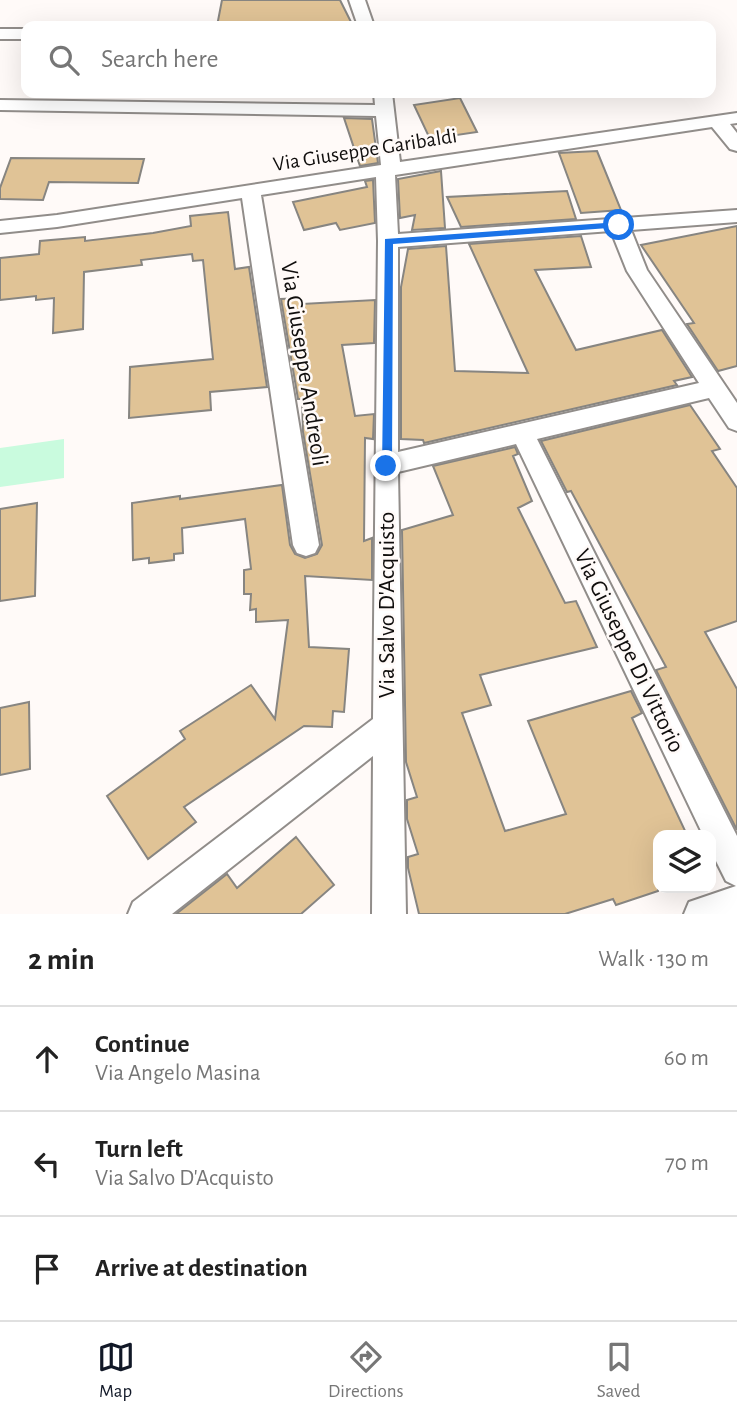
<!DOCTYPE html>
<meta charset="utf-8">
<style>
:root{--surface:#fff;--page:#f2f2f2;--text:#222;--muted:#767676;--line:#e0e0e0;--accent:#111827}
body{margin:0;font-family:"Alegreya Sans",sans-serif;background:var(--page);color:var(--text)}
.controls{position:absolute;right:21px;bottom:21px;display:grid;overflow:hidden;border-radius:14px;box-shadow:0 7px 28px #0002}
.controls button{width:63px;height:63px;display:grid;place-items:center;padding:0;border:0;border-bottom:2px solid var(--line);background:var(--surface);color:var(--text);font:35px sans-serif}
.stop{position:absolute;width:21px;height:21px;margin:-16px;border:5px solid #1a73e8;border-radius:50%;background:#fff}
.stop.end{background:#1a73e8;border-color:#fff;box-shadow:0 2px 7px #0008}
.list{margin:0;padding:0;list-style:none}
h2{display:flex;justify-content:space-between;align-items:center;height:91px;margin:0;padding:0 28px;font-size:30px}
h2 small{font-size:23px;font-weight:400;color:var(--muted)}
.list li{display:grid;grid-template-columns:46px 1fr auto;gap:21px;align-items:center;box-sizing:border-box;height:105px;padding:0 28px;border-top:2px solid var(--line)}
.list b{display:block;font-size:26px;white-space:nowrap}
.list p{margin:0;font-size:23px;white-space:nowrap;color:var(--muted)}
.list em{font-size:23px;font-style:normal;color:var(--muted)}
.icon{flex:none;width:38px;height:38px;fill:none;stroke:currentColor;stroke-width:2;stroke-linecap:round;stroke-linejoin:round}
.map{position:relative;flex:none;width:737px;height:914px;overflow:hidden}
.search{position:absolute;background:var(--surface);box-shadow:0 7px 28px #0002;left:21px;right:21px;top:21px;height:77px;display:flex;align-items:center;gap:18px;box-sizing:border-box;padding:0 24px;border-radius:14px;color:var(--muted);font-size:26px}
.sheet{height:406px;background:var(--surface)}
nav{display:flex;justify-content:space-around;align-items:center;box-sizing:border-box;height:98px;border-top:2px solid var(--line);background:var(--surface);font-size:19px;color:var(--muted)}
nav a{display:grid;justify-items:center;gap:4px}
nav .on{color:var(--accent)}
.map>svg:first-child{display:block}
.green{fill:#c9fbde}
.building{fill:#e0c396;stroke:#878581;stroke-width:2}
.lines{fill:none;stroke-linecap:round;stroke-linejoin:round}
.street-casing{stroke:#918d8a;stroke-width:4}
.street{fill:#fff;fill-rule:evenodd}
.route{fill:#1a73e8}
.labels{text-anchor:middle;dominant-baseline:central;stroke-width:5;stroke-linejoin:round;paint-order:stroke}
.far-street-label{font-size:21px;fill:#100e0d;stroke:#fffaf8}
.street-label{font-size:24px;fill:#100e0d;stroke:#fffaf8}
</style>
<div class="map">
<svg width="737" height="914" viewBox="0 0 737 914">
<rect width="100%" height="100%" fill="#fffaf8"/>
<!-- green -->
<path class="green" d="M64 439V478L0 487V448Z"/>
<!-- building -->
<g class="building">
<path d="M222 0H340L353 26H217Z"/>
<path d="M460 98 477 132 430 139 414 105Z"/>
<path d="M344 118 372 119 378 163 360 166Z"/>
<path d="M597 151 621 210 581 213 559 153Z"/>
<path d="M11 158 144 159 138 183 49 182 43 200 0 199V188Z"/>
<path d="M441 171 445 228 412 230 415 215 400 218 398 179Z"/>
<path d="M373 180 375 223 340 230 336 223 304 230 293 202 367 187 365 181Z"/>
<path d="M567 191 576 219 461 227 447 197Z"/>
<path d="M228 212 235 269 249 267 267 387 210 392 211 410 129 418 130 367 213 359 203 260 193 261 192 254 141 260 142 265 84 272 83 329 53 333 54 298 36 300V296L0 300V258L39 254 40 241 85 237V241L153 233 191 226 190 216Z"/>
<path d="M737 226V366L718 371 687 324 694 323 641 245Z"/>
<path d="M581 236 591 267 535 270 576 350 662 330 692 377 674 381 677 385 424 443 423 440 401 439V287L408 249 446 246 455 371 528 373 469 244Z"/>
<path d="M301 298 302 304 375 300 374 343 342 345 355 416 374 414 373 439 365 438 364 541 372 538V580L305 576 309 647 349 649 344 712 333 711 332 727 304 726 184 807 196 822 148 859 107 796 185 739 180 731 251 685 275 719 288 620 256 622V609L250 610 251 594H244V570L251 569 245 519 182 528 183 553 174 554V560L149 563V558L133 560 132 503 180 496V499L282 485 290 545 295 554 305 558 317 554 322 545 303 432 302 399H298L281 299Z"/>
<path d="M690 405 720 449 712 451 737 488V621L705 632 737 689V830L656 670 666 667 571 491 567 492 541 441Z"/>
<path d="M515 447 518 454 513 456 532 501 518 508 565 603 576 601 597 647 480 675 491 705 462 713 505 831 566 814 528 721 631 691 642 713 632 718 687 835H658V891L616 905 613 899 565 914H419L408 868V857L418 854 407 819V800L417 797 406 762 402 530 453 515 433 466Z"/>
<path d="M37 503 35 596 0 601V509Z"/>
<path d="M29 702 30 769 0 775V708Z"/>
<path d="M296 837 334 885 301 914H176L227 874 237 888Z"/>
</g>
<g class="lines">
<!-- street casing -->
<g class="street-casing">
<g id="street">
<path d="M349 0H365L374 26H358Z"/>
<rect x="0" y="29" width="26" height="10"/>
<path d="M374 93H392L400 162 737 113V123L730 124 737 133V151L730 149 712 127 395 175 398 234 737 210V222L631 230 647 270 737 403V431L729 428 709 398 537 439 737 836V914H684L689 902 736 886 726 881 711 851V835H703L516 444 398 472 406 914H372L373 756 172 914H128L133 902 373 719 378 241 376 177 261 195 319 545 315 553 306 556 297 553 293 545 242 198 57 227 0 233V221L57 215 381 165 376 116 0 110V100L375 105ZM611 231 627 271 699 383 398 452V247Z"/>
</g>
</g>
<!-- street -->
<use href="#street" class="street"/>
</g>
<!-- route -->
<path class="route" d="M619 222 622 223V227L393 244 392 466 386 470 382 469 385 239Z"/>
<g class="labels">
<!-- far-street labels -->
<g class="far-street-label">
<text transform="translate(365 150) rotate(-9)">Via Giuseppe Garibaldi</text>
</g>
<!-- street labels -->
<g class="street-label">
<text transform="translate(304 364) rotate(81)">Via Giuseppe Andreoli</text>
<text transform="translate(387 605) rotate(-90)">Via Salvo D'Acquisto</text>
<text transform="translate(629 651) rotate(64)">Via Giuseppe Di Vittorio</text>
</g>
</g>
</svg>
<div class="controls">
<button><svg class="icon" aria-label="layers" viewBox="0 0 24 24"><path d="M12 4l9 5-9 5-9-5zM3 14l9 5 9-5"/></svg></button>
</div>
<div class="stop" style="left:619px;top:225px"></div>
<div class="stop end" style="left:386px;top:466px"></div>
<div class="search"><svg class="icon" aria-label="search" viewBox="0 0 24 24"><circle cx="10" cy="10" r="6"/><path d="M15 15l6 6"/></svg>Search here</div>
</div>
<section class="sheet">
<h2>2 min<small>Walk · 130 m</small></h2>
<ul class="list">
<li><svg class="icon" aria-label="ahead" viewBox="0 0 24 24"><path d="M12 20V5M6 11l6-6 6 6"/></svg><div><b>Continue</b><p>Via Angelo Masina</p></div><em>60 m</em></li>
<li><svg class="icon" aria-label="left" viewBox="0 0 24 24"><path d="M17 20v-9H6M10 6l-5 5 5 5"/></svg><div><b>Turn left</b><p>Via Salvo D'Acquisto</p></div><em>70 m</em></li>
<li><svg class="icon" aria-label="arrive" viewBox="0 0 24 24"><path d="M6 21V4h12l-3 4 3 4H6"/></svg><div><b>Arrive at destination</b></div></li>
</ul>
</section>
<nav>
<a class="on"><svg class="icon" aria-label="map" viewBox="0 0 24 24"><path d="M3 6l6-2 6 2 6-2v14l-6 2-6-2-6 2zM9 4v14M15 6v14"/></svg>Map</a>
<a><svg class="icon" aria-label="directions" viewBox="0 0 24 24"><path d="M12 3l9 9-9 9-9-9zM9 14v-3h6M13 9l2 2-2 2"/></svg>Directions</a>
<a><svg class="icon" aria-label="saved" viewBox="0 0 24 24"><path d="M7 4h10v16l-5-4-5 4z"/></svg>Saved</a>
</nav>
